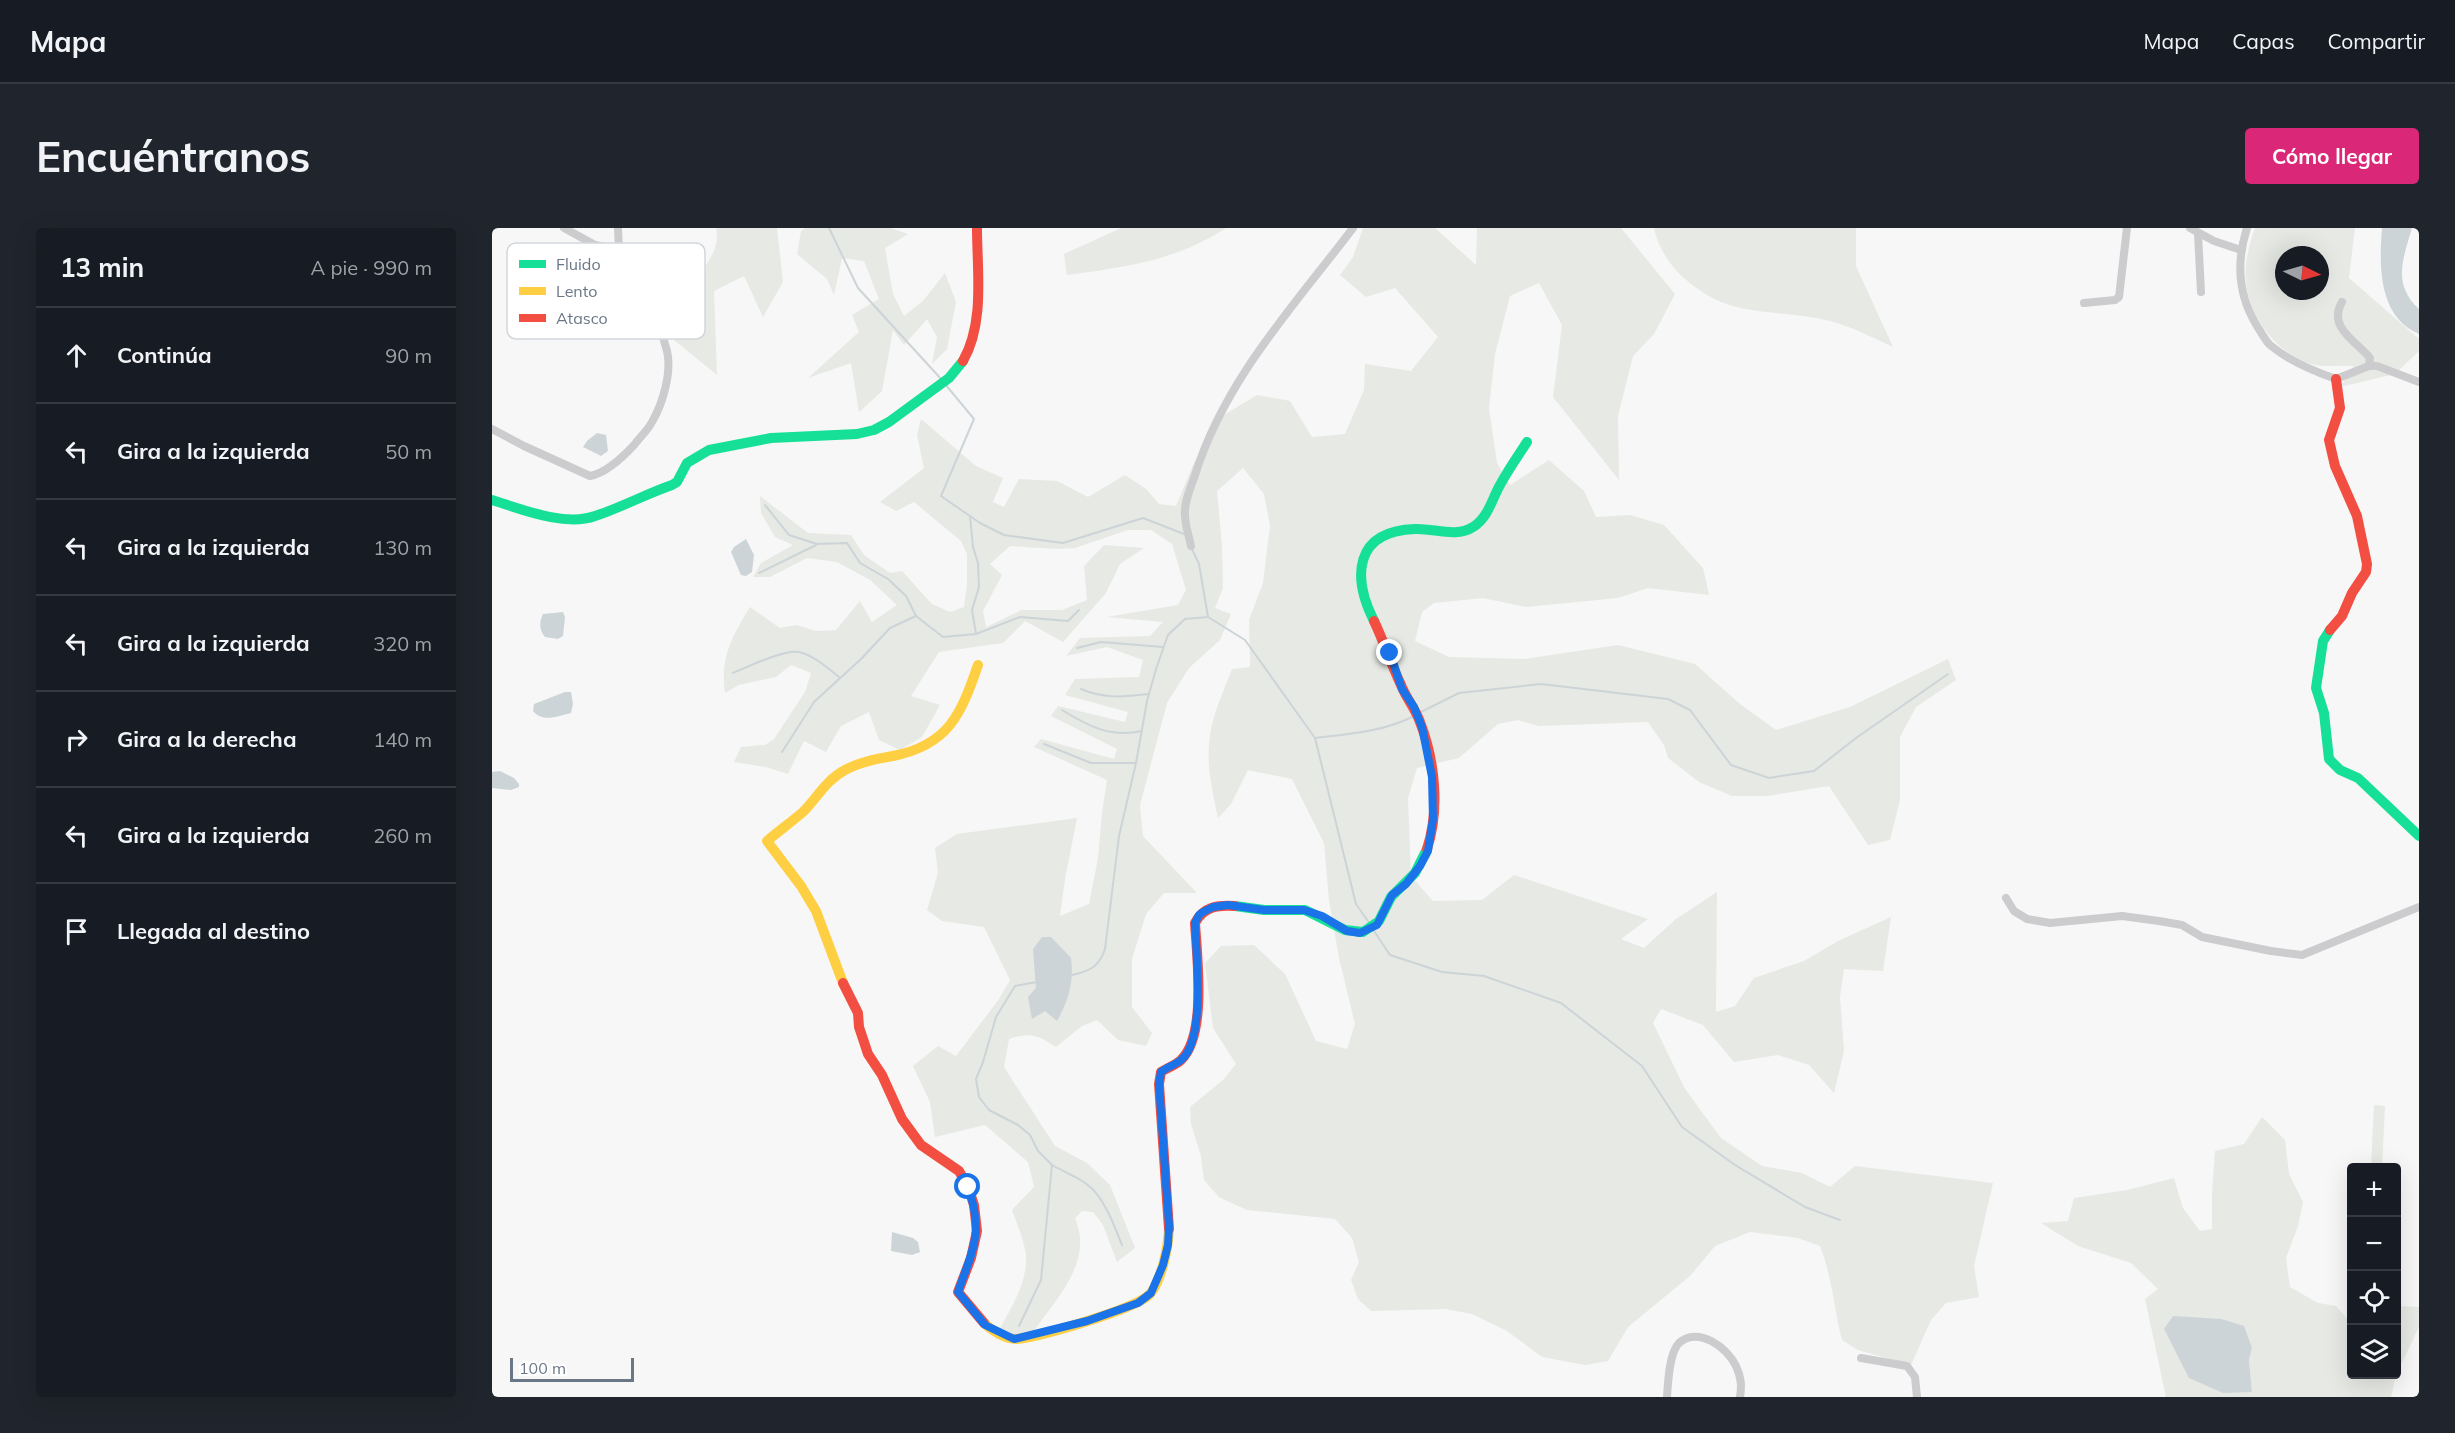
<!DOCTYPE html>
<html lang="es">
<meta charset="utf-8">
<style>
:root{--surface:#171b24;--page:#20242c;--text:#f1f3f6;--muted:#9ea1a6;--line:#363941;--accent:#db2777}
body{margin:0;font-family:Mulish,sans-serif;background:var(--page);color:var(--text)}
.controls{position:absolute;right:18px;bottom:18px;display:grid;overflow:hidden;border-radius:6px;box-shadow:0 6px 24px #0002}
.controls button{width:54px;height:54px;display:grid;place-items:center;padding:0;border:0;border-bottom:2px solid var(--line);background:var(--surface);color:var(--text);font:30px sans-serif}
.compass{position:absolute;left:1783px;top:18px;width:54px;height:54px;border-radius:50%;background:var(--surface);box-shadow:0 6px 24px #0002;rotate:95deg}
.scale{position:absolute;left:18px;bottom:15px;width:124px;box-sizing:border-box;padding-left:6px;border:3px solid #697786;border-top:0;font-size:16px;line-height:21px;white-space:nowrap;color:#697786;-webkit-text-stroke:4px #fff;paint-order:stroke}
.stop{position:absolute;width:18px;height:18px;margin:-14px;border:4px solid #1a73e8;border-radius:50%;background:#fff}
.stop.end{background:#1a73e8;border-color:#fff;box-shadow:0 2px 6px #0008}
.list{margin:0;padding:0;list-style:none}
h2{display:flex;justify-content:space-between;align-items:center;height:78px;margin:0;padding:0 24px;font-size:26px}
h2 small{font-size:20px;font-weight:400;color:var(--muted)}
.list li{display:grid;grid-template-columns:39px 1fr auto;gap:18px;align-items:center;box-sizing:border-box;height:96px;padding:0 24px;border-top:2px solid var(--line)}
.list b{display:block;font-size:22px;white-space:nowrap}
.list em{font-size:20px;font-style:normal;color:var(--muted)}
.icon{flex:none;width:33px;height:33px;fill:none;stroke:currentColor;stroke-width:2;stroke-linecap:round;stroke-linejoin:round}
.map{position:relative;flex:none;width:1927px;height:1169px;overflow:hidden;border-radius:6px}
header{display:flex;align-items:center;gap:36px;box-sizing:border-box;height:84px;padding:0 30px;background:var(--surface);border-bottom:2px solid var(--line)}
header strong{font-size:28px}
nav{display:flex;gap:33px;margin-inline-start:auto;font-size:21px}
.intro{display:flex;align-items:center;justify-content:space-between;box-sizing:border-box;height:144px;padding:0 36px}
h1{margin:0;font-size:42px}
.button{padding:15px 27px;border-radius:6px;background:var(--accent);color:#fff;font-size:21px;font-weight:700}
main{display:flex;gap:36px;padding:0 36px}
aside{flex:1;background:var(--surface);border-radius:6px;box-shadow:0 6px 24px #0002}
.map>svg:first-child{display:block}
.green{fill:#e6e9e4;fill-rule:evenodd}
.water{fill:#cdd4d8}
.lines{fill:none;stroke-linecap:round;stroke-linejoin:round}
.stream{stroke:#cdd4d8;stroke-width:2}
.street{stroke:#ccccce;stroke-width:8}
.fast{stroke:#16e098;stroke-width:10}
.slow{stroke:#ffcf43;stroke-width:10}
.jam{stroke:#f24e42;stroke-width:10}
.route{stroke:#1a73e8;stroke-width:8}
.key{fill:#fff;stroke:#d2d6db;stroke-width:1.5}
.key-label{font-size:16px;fill:#697786}
</style>
<header>
<strong>Mapa</strong>
<nav><a>Mapa</a><a>Capas</a><a>Compartir</a></nav>
</header>
<div class="intro"><h1>Encuéntranos</h1><a class="button">Cómo llegar</a></div>
<main>
<aside>
<h2>13 min<small>A pie · 990 m</small></h2>
<ul class="list">
<li><svg class="icon" aria-label="ahead" viewBox="0 0 24 24"><path d="M12 20V5M6 11l6-6 6 6"/></svg><div><b>Continúa</b></div><em>90 m</em></li>
<li><svg class="icon" aria-label="left" viewBox="0 0 24 24"><path d="M17 20v-9H6M10 6l-5 5 5 5"/></svg><div><b>Gira a la izquierda</b></div><em>50 m</em></li>
<li><svg class="icon" aria-label="left" viewBox="0 0 24 24"><path d="M17 20v-9H6M10 6l-5 5 5 5"/></svg><div><b>Gira a la izquierda</b></div><em>130 m</em></li>
<li><svg class="icon" aria-label="left" viewBox="0 0 24 24"><path d="M17 20v-9H6M10 6l-5 5 5 5"/></svg><div><b>Gira a la izquierda</b></div><em>320 m</em></li>
<li><svg class="icon" aria-label="right" viewBox="0 0 24 24"><path d="M7 20v-9h11M14 6l5 5-5 5"/></svg><div><b>Gira a la derecha</b></div><em>140 m</em></li>
<li><svg class="icon" aria-label="left" viewBox="0 0 24 24"><path d="M17 20v-9H6M10 6l-5 5 5 5"/></svg><div><b>Gira a la izquierda</b></div><em>260 m</em></li>
<li><svg class="icon" aria-label="arrive" viewBox="0 0 24 24"><path d="M6 21V4h12l-3 4 3 4H6"/></svg><div><b>Llegada al destino</b></div></li>
</ul>
</aside>
<div class="map">
<svg width="1927" height="1169" viewBox="0 0 1927 1169">
<rect width="100%" height="100%" fill="#f7f7f7"/>
<!-- green -->
<g class="green">
<path d="M224 0H285L291 54 271 89 252 48 222 63 225 147 182 112 183 71C199 53 231 28 224 0Z"/>
<path d="M313 0H399L416 6 393 20 401 66 412 88 431 73 453 45 464 74 455 121 440 136 445 109 435 91 412 117 401 102 390 163 367 184 359 135 316 150 367 104 360 87 387 71 372 33 350 30 342 67 335 51 305 26 309 3Z"/>
<path d="M629 0H734C683 33 634 39 575 47L572 26Z"/>
<path d="M871 0H943L984 37 985 0H1129L1183 66 1162 106 1141 128 1126 188 1127 252 1061 169 1070 97 1047 55 1018 68 1003 126 997 180 1005 235 1018 257 1057 232 1092 263 1104 289 1138 287 1172 297 1211 340 1217 367 1156 360 1126 370 1034 379 991 370 942 375 930 384 923 413 957 429 1032 431 1126 417 1203 436 1248 476 1284 502 1358 479 1456 431 1464 452 1424 479 1408 509V572L1398 612 1376 617 1337 558 1275 568H1240L1207 554 1176 530 1172 517 1156 494 1047 498 1026 492 1006 496 967 530 925 540 916 570 919 648 941 673 990 672 1022 647 1156 691 1129 711 1152 720 1184 691 1225 664 1224 784 1243 778 1262 750 1312 733 1346 713 1399 689 1391 743 1352 741 1348 769 1352 823 1342 865 1317 837 1286 827 1242 834 1211 797 1169 781 1161 795 1193 861 1229 910 1270 938 1310 945 1338 959 1363 938 1501 955 1482 1038 1487 1069 1454 1075 1439 1092 1419 1137 1366 1122 1350 1112C1342 1081 1340 1048 1328 1018L1306 1010 1258 1004 1223 1018 1198 1048 1136 1099 1116 1133 1093 1137 1050 1129 1015 1103 980 1086 953 1081 879 1083 866 1071 859 1052 867 1034 860 1010 843 991 755 982 727 969 712 952 709 928 699 896 698 879 731 852 744 836 721 800 713 735 729 718 762 717 793 746 824 813 855 821 863 796 847 730 837 672 832 615 800 551 756 542 739 576 726 590C721 566 715 541 717 517 718 491 731 465 740 441L758 439 757 392 771 355 778 298 772 266 751 240 725 263 730 318 731 360 723 380 739 386 728 412 697 440 675 475 648 577 651 608 705 665H672L654 686 640 731V779L660 805 654 818 626 812 605 792 590 798 564 819C545 807 540 804 517 811L512 839 563 918 595 935 618 957 643 1020 625 1034 611 997 601 984 590 983 583 990C602 1035 564 1070 540 1106L522 1111 505 1105C518 1083 536 1054 534 1027 532 1012 525 996 520 982L542 959 536 934 493 897 443 909 438 874 421 838 446 818 464 828 507 771 518 752 492 699 450 693 435 682 446 645 443 620 465 606 585 590 573 651 568 688 597 676 606 630 610 585 615 552 542 519 549 511 622 531 625 521 559 488 566 478 633 494 636 484 573 467 583 451 647 449 651 432 615 419 574 428 588 410 658 408 671 394 615 389 686 377 694 362 680 316 659 302H636L583 320 565 321 518 318 498 336 510 347 491 383 494 399 530 382H570L595 372 592 338 612 317 652 320 628 336 614 365 571 414 533 393 511 415 447 424 419 468 448 477 430 509 408 522 387 512 377 484 349 498 334 524 312 513 296 546 274 539 242 534 249 519 273 517 282 511 313 464 319 445 299 437 284 449 247 457 233 465C228 429 240 409 258 379L288 400 304 397 324 403 344 402 368 373 380 394 405 377 378 352 345 334 315 330 278 349H261L269 335 301 317 283 309 269 285 268 268 316 305 359 307 372 327 398 345 410 343 440 376 458 384 472 379 475 356V326L469 313 422 274 404 283 388 274 432 240 425 207 429 191 484 238 511 250 501 274 512 279 527 251 565 253 596 269 633 247 654 261 667 276 684 278 701 237 727 190 765 167 798 173 820 209 853 206 872 162 873 136 919 143 946 109 903 60 874 69 848 47 861 29Z"/>
<path d="M1162 0H1364V38L1401 119C1381 110 1359 98 1338 93 1283 79 1239 93 1192 50 1177 37 1166 19 1162 0Z"/>
<path d="M1763 0H1863L1857 50 1927 111V123L1903 146 1848 159 1862 138C1848 137 1829 140 1816 135 1783 123 1758 89 1754 55 1752 37 1757 16 1763 0ZM1792 27H1828V63H1792Z"/>
<path d="M1882 877 1893 878 1890 939H1879Z"/>
<path d="M1770 889 1793 912 1797 946 1811 974 1806 998 1794 1030 1798 1059 1826 1075 1844 1078 1859 1095 1860 1146 1904 1147 1899 1169H1674L1653 1071 1666 1061 1639 1035 1586 1018 1549 995 1576 993 1582 970 1635 962 1682 950 1691 980 1708 1003 1720 1001V965L1723 923 1752 916ZM1672 1101 1760 1120 1757 1132 1760 1164 1682 1120Z"/>
<path d="M1904 1078 1927 1079V1099L1905 1145Z"/>
</g>
<!-- water -->
<g class="water">
<path d="M1890 0H1920C1911 31 1900 56 1927 81V106C1886 89 1887 37 1890 0Z"/>
<path d="M105 205 114 207 116 223 109 228 91 219 95 213Z"/>
<path d="M254 311 262 327 260 344 254 348 249 347 239 324 242 319Z"/>
<path d="M71 384 73 389 71 408 66 411 53 409C47 402 47 394 51 386Z"/>
<path d="M73 464H79L81 476 79 485C66 488 51 495 41 483L42 476Z"/>
<path d="M8 543 22 550 27 556V559L19 562 0 560V544Z"/>
<path d="M550 709H559L579 730C582 754 577 771 565 793L553 783 540 791 536 769 544 760 541 721Z"/>
<path d="M400 1004 421 1010 426 1014 428 1024 420 1027 399 1023Z"/>
<path d="M1681 1088 1729 1091 1752 1098 1760 1120 1757 1132 1760 1164 1731 1165 1697 1150 1672 1101Z"/>
</g>
<g class="lines">
<!-- stream -->
<g class="stream">
<path d="M337 0 366 60 450 152"/>
<path d="M453 156 482 191 449 268 488 295 512 307 571 315 651 290 692 306"/>
<path d="M273 277 297 307 325 316 355 315 368 335 396 351 414 368 424 388 451 409 484 406 480 382 487 359 486 335 481 319 478 288"/>
<path d="M267 345 324 317"/>
<path d="M716 389 753 412 823 510 864 676 878 696"/>
<path d="M484 406 528 389 576 393 587 382"/>
<path d="M585 420 609 414 671 419"/>
<path d="M241 445C256 439 292 421 307 424 321 427 336 440 347 449"/>
<path d="M589 461C612 471 632 469 656 466"/>
<path d="M570 482C596 498 618 510 650 503"/>
<path d="M929 484 967 465 1049 456 1176 471 1198 482 1239 537 1277 550 1322 543 1364 510 1456 446"/>
<path d="M823 510C857 506 891 504 922 488"/>
<path d="M552 516 599 535H644"/>
<path d="M290 524 322 474 369 431 398 400 424 388"/>
<path d="M882 703 898 727 950 744 992 748 1069 775 1150 838 1190 899 1243 937 1313 979 1348 992"/>
<path d="M580 747C598 743 607 739 613 721L627 608 644 535 655 473 665 438 676 407 693 391 716 389 707 336 699 319"/>
<path d="M560 937C574 945 594 952 604 965 616 980 623 1000 630 1017"/>
<path d="M527 1098 549 1052 560 937 546 923 538 907 526 897 497 882 487 869 484 851 491 834 504 789 523 758 545 754"/>
</g>
<!-- street -->
<g class="street">
<path d="M126 0 127 22"/>
<path d="M1698 0 1722 13 1749 22"/>
<path d="M1755 0C1744 34 1746 67 1765 98 1769 104 1773 112 1778 117 1797 133 1821 143 1844 151L1877 138H1885L1927 154"/>
<path d="M1706 6 1709 64"/>
<path d="M1850 74C1835 99 1864 113 1878 130L1877 138"/>
<path d="M1592 75 1623 72 1627 69 1635 0"/>
<path d="M0 201 32 218 98 248C114 245 132 228 143 216 148 209 156 202 160 194 171 175 180 144 175 123 166 87 146 53 127 22L103 17 72 0"/>
<path d="M699 318C697 308 693 297 693 287 692 273 699 259 703 247 733 151 802 78 861 0"/>
<path d="M1514 670 1522 683 1535 691 1558 695 1630 688 1667 693 1690 697 1710 709 1779 723 1810 727 1927 679"/>
<path d="M1369 1130 1415 1138 1423 1149 1425 1169"/>
<path d="M1175 1169C1176 1155 1177 1125 1187 1115 1206 1098 1235 1119 1244 1138 1249 1149 1250 1157 1248 1169"/>
</g>
<!-- fast -->
<g class="fast">
<path d="M0 272C29 281 73 299 103 288 128 280 154 266 180 257L185 254 195 235 217 222 279 210 365 206 382 202 397 194 457 150 471 133"/>
<path d="M882 393C860 349 862 303 923 301 942 300 964 310 981 299 996 290 1000 271 1008 257 1016 242 1026 228 1035 214"/>
<path d="M1838 402 1831 413 1824 460 1832 485 1837 531 1848 542 1866 550 1927 608"/>
<path d="M743 678 772 682H813L853 702 871 704 887 693 899 669 923 645 935 621"/>
</g>
<!-- slow -->
<g class="slow">
<path d="M351 755 324 683 309 658 275 613C287 603 299 594 311 584 325 570 334 552 353 542 368 534 384 531 401 528 457 517 469 486 486 437"/>
<path d="M492 1095C499 1102 513 1111 524 1111 547 1109 644 1081 658 1066 670 1052 676 1019 677 1001"/>
</g>
<!-- jam -->
<g class="jam">
<path d="M471 133C493 94 485 43 485 0"/>
<path d="M882 393C892 414 899 436 909 457 914 470 923 480 928 494 943 533 948 581 935 621"/>
<path d="M1838 402 1850 388 1860 365 1874 344 1875 336 1865 288 1843 238 1837 212 1848 180 1844 151"/>
<path d="M351 755 366 785 367 799 376 826 390 847 410 891 429 917 467 943 476 959 482 977 485 1003 479 1030 466 1064 492 1095"/>
<path d="M677 1001 667 856 669 844C675 840 684 837 689 832 715 807 705 729 703 695 712 678 726 677 743 678"/>
</g>
</g>
<g class="lines">
<!-- route -->
<path class="route" d="M476 959C492 1005 481 1021 466 1064L493 1097 522 1111 595 1093 646 1075 659 1065 671 1037 676 1017 677 997 667 856 669 844C675 839 683 837 689 832 714 813 704 725 703 695L707 687 711 684 721 679 736 677 772 682H812L830 688 855 703 868 705 885 697 900 667 914 656 928 638 936 623 941 591 940 549 930 499 922 479 910 461 898 425"/>
</g>
<!-- legend -->
<rect x="15" y="15" width="198" height="96" rx="9" class="key"/>
<rect x="27" y="32" width="27" height="8" fill="#16e098"/>
<rect x="27" y="59" width="27" height="8" fill="#ffcf43"/>
<rect x="27" y="86" width="27" height="8" fill="#f24e42"/>
<g class="key-label">
<text x="64" y="42">Fluido</text>
<text x="64" y="69">Lento</text>
<text x="64" y="96">Atasco</text>
</g>
</svg>
<div class="controls">
<button>+</button>
<button>−</button>
<button><svg class="icon" aria-label="locate" viewBox="0 0 24 24"><circle cx="12" cy="12" r="6"/><path d="M12 2v4M12 18v4M2 12h4M18 12h4"/></svg></button>
<button><svg class="icon" aria-label="layers" viewBox="0 0 24 24"><path d="M12 4l9 5-9 5-9-5zM3 14l9 5 9-5"/></svg></button>
</div>
<svg class="compass" viewBox="-18 -18 36 36"><path d="M0-13l5 13h-10z" fill="#e53935"/><path d="M0 13l5-13h-10z" fill="#9ea1a6"/></svg>
<div class="scale">100 m</div>
<div class="stop" style="left:476px;top:959px"></div>
<div class="stop end" style="left:898px;top:425px"></div>
</div>
</main>
